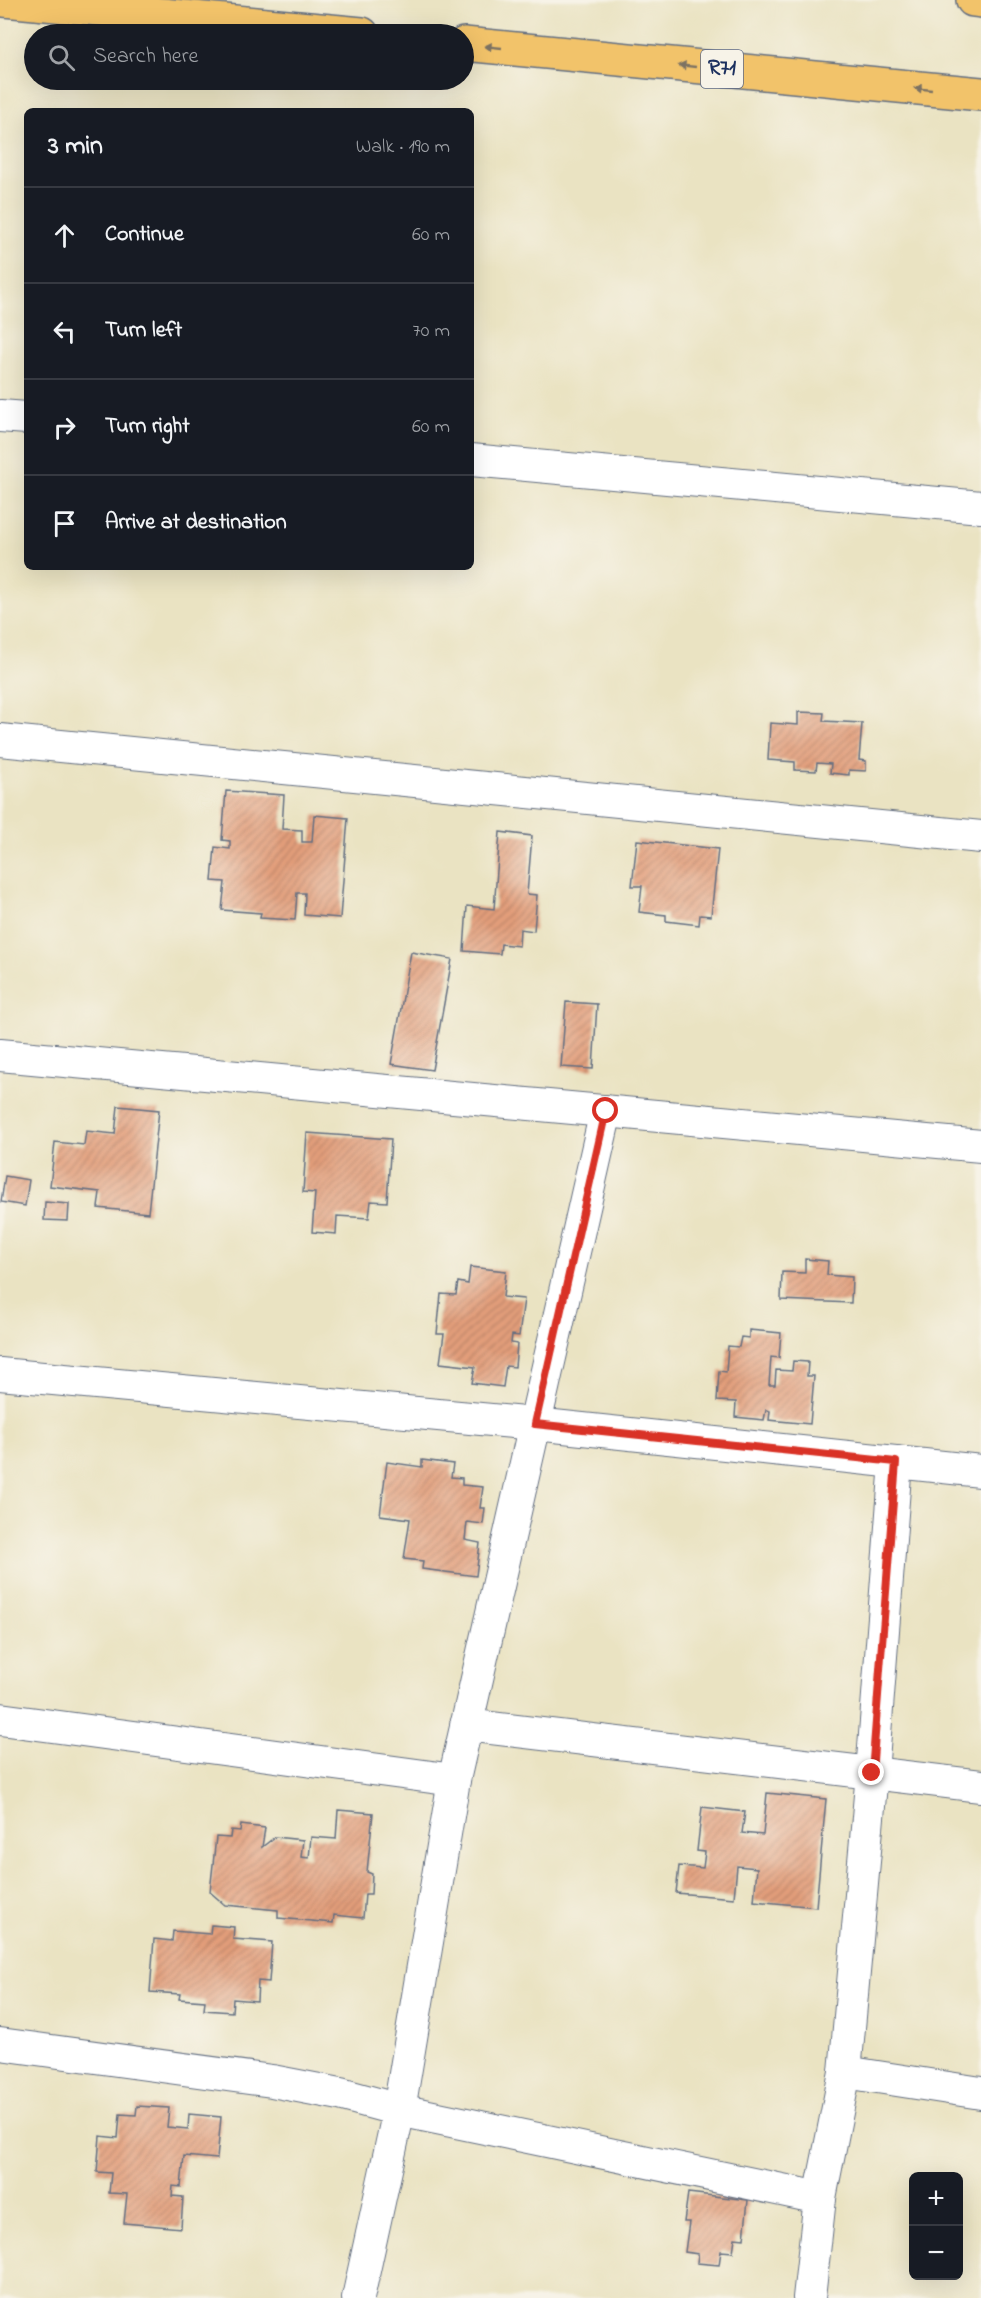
<!DOCTYPE html>
<meta charset="utf-8">
<style>
:root{--surface:#171b24;--page:#242831;--text:#f1f3f6;--muted:#9ea1a6;--line:#363941}
body{margin:0;font-family:"Indie Flower",sans-serif;background:var(--page);color:var(--text)}
.controls{position:absolute;right:18px;bottom:18px;display:grid;overflow:hidden;border-radius:9px;box-shadow:0 6px 24px #0002}
.controls button{width:54px;height:54px;display:grid;place-items:center;padding:0;border:0;border-bottom:2px solid var(--line);background:var(--surface);color:var(--text);font:30px sans-serif}
.stop{position:absolute;width:18px;height:18px;margin:-14px;border:4px solid #d93025;border-radius:50%;background:#fff}
.stop.end{background:#d93025;border-color:#fff;box-shadow:0 2px 6px #0008}
.list{margin:0;padding:0;list-style:none}
h2{display:flex;justify-content:space-between;align-items:center;height:78px;margin:0;padding:0 24px;font-size:26px}
h2 small{font-size:20px;font-weight:400;color:var(--muted)}
.list li{display:grid;grid-template-columns:39px 1fr auto;gap:18px;align-items:center;box-sizing:border-box;height:96px;padding:0 24px;border-top:2px solid var(--line)}
.list b{display:block;font-size:22px;white-space:nowrap}
.list em{font-size:20px;font-style:normal;color:var(--muted)}
.icon{flex:none;width:33px;height:33px;fill:none;stroke:currentColor;stroke-width:2;stroke-linecap:round;stroke-linejoin:round}
.map{position:relative;flex:none;width:981px;height:2298px;overflow:hidden}
.search{position:absolute;background:var(--surface);box-shadow:0 6px 24px #0002;left:24px;top:24px;width:450px;height:66px;display:flex;align-items:center;gap:15px;box-sizing:border-box;padding:0 21px;border-radius:33px;color:var(--muted);font-size:22px}
.panel{position:absolute;background:var(--surface);box-shadow:0 6px 24px #0002;left:24px;top:108px;width:450px;height:462px;border-radius:9px}
.map>svg:first-child{display:block}
.building{fill:url(#building-hatch)}
.lines{fill:none;stroke-linecap:round;stroke-linejoin:round}
.street-casing{stroke:#636e81;stroke-width:34}
.primary-casing{stroke:#636e81;stroke-width:36}
.street{stroke:#fff;stroke-width:32}
.primary{stroke:#f2c36a;stroke-width:33}
.oneway{fill:#7c7263}
.route{stroke:#d93025;stroke-width:8}
.labels{text-anchor:middle;dominant-baseline:central;stroke-width:6;stroke-linejoin:round;paint-order:stroke}
.shield{fill:#f7f3e8;stroke:#5d6a87;stroke-width:1.5}
.shield-label{font-size:22px;font-weight:bold;fill:#1b2f5e}
</style>
<div class="map">
<svg width="981" height="2298" viewBox="0 0 981 2298">
<defs>
<pattern id="building-hatch" width="6" height="6" patternUnits="userSpaceOnUse" patternTransform="scale(1.5)"><rect width="6" height="6" fill="#e39e7a"/><path d="M-1 1l2-2M0 6l6-6M5 7l2-2" fill="none" stroke="#b78167"/></pattern>
</defs>
<rect width="100%" height="100%" fill="#f7f3e8"/>
<filter id="ink" filterUnits="userSpaceOnUse"><feTurbulence type="fractalNoise" baseFrequency=".0167" numOctaves="2"/><feDisplacementMap in="SourceGraphic" scale="12" xChannelSelector="R" yChannelSelector="G"/><feConvolveMatrix kernelMatrix="1 2 1 2 8 2 1 2 1" color-interpolation-filters="sRGB"/></filter>
<filter id="wash" filterUnits="userSpaceOnUse"><feTurbulence type="fractalNoise" baseFrequency=".008" numOctaves="4" result="noise"/><feDisplacementMap in="SourceGraphic" scale="24" xChannelSelector="R" yChannelSelector="G"/><feGaussianBlur stdDeviation="1.35" result="paint"/><feColorMatrix in="noise" values="0 0 0 0 0 0 0 0 0 0 0 0 0 0 0 0 0 1.4 0 .05"/><feComposite in="paint" operator="in"/></filter>
<g filter="url(#wash)">
<rect width="100%" height="100%" fill="#eae3c2"/>
<g id="blocks">
<!-- building -->
<g class="building">
<path d="M798 712 824 713 823 721 862 723 859 760 866 761V771L849 770V775L830 773 831 764 817 763 816 771 795 770V762L768 760 770 723 798 725Z"/>
<path d="M226 791 284 795 282 829 302 830V842H312L314 815 348 818 340 918 304 915 305 893H297L295 920 260 918 261 913 222 910 225 882 212 881 215 847 230 849V841L222 840Z"/>
<path d="M500 832 532 836 527 894 537 895 534 931 520 929 519 946 501 944 500 954 464 951 467 906 494 909Z"/>
<path d="M637 840 718 849 711 916 700 915 699 925 666 921V915L639 912 642 886H632Z"/>
<path d="M411 952 452 959 432 1070 391 1064Z"/>
<path d="M566 1002 597 1004 593 1069 561 1067Z"/>
<path d="M118 1106 159 1110 148 1213 98 1208 100 1192 50 1186 55 1142 84 1145 86 1131 115 1134Z"/>
<path d="M307 1133 391 1139 387 1202 371 1201 369 1218 337 1216 336 1234 312 1232 315 1193 303 1192Z"/>
<path d="M5 1176 29 1180 25 1206 1 1202Z"/>
<path d="M45 1202 69 1204 68 1221 44 1220Z"/>
<path d="M805 1259 828 1261 827 1275 852 1277 851 1303 781 1300 782 1272 805 1273Z"/>
<path d="M470 1267 506 1271 503 1297 524 1299 519 1336 512 1335 511 1343 517 1344 515 1367 506 1366 503 1387 472 1383 475 1367 440 1363 444 1334H437L441 1294 456 1295 458 1282 468 1284Z"/>
<path d="M749 1330 781 1333 779 1358 771 1357 769 1385H775L776 1370 792 1371 793 1361 808 1362 807 1376H814L810 1424 769 1420 770 1411 766 1410 764 1420 735 1417 736 1402 717 1401 719 1371 726 1372 728 1346 739 1347 741 1337 749 1338Z"/>
<path d="M422 1460 453 1464 451 1477 462 1478V1485L483 1487 480 1508H485L483 1524 467 1522 465 1540 480 1543 476 1576 422 1569 423 1561 404 1559 410 1519 380 1515 387 1462 422 1467Z"/>
<path d="M767 1793 826 1799 816 1907 754 1901 757 1868 737 1866 734 1898 676 1893 679 1866 703 1868 705 1852 697 1851 702 1807 745 1812 742 1833 763 1835Z"/>
<path d="M338 1810 373 1813 367 1872 372 1874 371 1894H365L363 1918 334 1915 333 1923 278 1918V1910L225 1905 210 1892 216 1837 230 1838 231 1830 240 1831 241 1825 265 1828 262 1847 275 1837 303 1840 301 1857 309 1858 311 1837 336 1839Z"/>
<path d="M211 1925 234 1927 233 1939 272 1942 269 1982 258 1981 257 2001 233 1999 232 2012 204 2010 205 2001 179 1999 180 1994 150 1992 154 1939 172 1941 173 1931 210 1934Z"/>
<path d="M137 2106 169 2108 167 2127 188 2129 189 2114 221 2117 217 2159 184 2156 181 2187 173 2186 172 2196 183 2197 181 2228 124 2223 127 2194 109 2193 111 2173 97 2172 100 2136 118 2138 120 2114 136 2115Z"/>
<path d="M688 2193 748 2200 744 2239 735 2238 733 2252 721 2251 719 2265 697 2263 698 2254 685 2252 689 2222H684Z"/>
</g>
</g>
</g>
<g filter="url(#ink)">
<use href="#blocks" fill-opacity="0" stroke="#636e81" stroke-width="1.5"/>
<g class="lines">
<!-- street casing -->
<g class="street-casing">
<g id="street">
<path d="M0 416 27 418"/>
<path d="M471 460 981 507"/>
<path d="M0 740 981 837"/>
<path d="M0 1055 981 1146"/>
<path d="M0 1374 535 1424 981 1471"/>
<path d="M0 1719 454 1780"/>
<path d="M466 1725 981 1786"/>
<path d="M0 2044 272 2081 340 2094 399 2110 820 2198"/>
<path d="M845 2072 981 2093"/>
<path d="M358 2298 399 2110 454 1780 606 1111"/>
<path d="M809 2298 820 2198 845 2072 872 1773 896 1462"/>
</g>
</g>
<!-- primary casing -->
<g class="primary-casing">
<g id="primary">
<path d="M4 0 362 34"/>
<path d="M973 0 981 1"/>
<path d="M464 44 981 94"/>
</g>
</g>
<!-- street -->
<use href="#street" class="street"/>
<!-- primary -->
<use href="#primary" class="primary"/>
</g>
<!-- one-way arrows -->
<defs><path id="oneway-solid" d="M-6-.8H1V-3.2L6.5 0L1 3.2V.8H-6Z" transform="scale(1.5)"/></defs>
<g class="oneway">
<use href="#oneway-solid" transform="translate(493 47) rotate(-174)"/>
<use href="#oneway-solid" transform="translate(687 66) rotate(-174)"/>
<use href="#oneway-solid" transform="translate(923 89) rotate(-174)"/>
</g>
</g>
<g class="lines" filter="url(#ink)">
<!-- route -->
<path class="route" d="M606 1111 535 1424 896 1462 872 1773"/>
</g>
<g class="labels">
<!-- shield labels -->
<rect class="shield" x="701" y="50" width="42" height="38" rx="4.5"/>
<g class="shield-label">
<text x="722" y="69">R71</text>
</g>
</g>
</svg>
<div class="controls">
<button>+</button>
<button>−</button>
</div>
<div class="stop" style="left:606px;top:1111px"></div>
<div class="stop end" style="left:872px;top:1773px"></div>
<div class="search"><svg class="icon" aria-label="search" viewBox="0 0 24 24"><circle cx="10" cy="10" r="6"/><path d="M15 15l6 6"/></svg>Search here</div>
<section class="panel">
<h2>3 min<small>Walk · 190 m</small></h2>
<ul class="list">
<li><svg class="icon" aria-label="ahead" viewBox="0 0 24 24"><path d="M12 20V5M6 11l6-6 6 6"/></svg><div><b>Continue</b></div><em>60 m</em></li>
<li><svg class="icon" aria-label="left" viewBox="0 0 24 24"><path d="M17 20v-9H6M10 6l-5 5 5 5"/></svg><div><b>Turn left</b></div><em>70 m</em></li>
<li><svg class="icon" aria-label="right" viewBox="0 0 24 24"><path d="M7 20v-9h11M14 6l5 5-5 5"/></svg><div><b>Turn right</b></div><em>60 m</em></li>
<li><svg class="icon" aria-label="arrive" viewBox="0 0 24 24"><path d="M6 21V4h12l-3 4 3 4H6"/></svg><div><b>Arrive at destination</b></div></li>
</ul>
</section>
</div>
